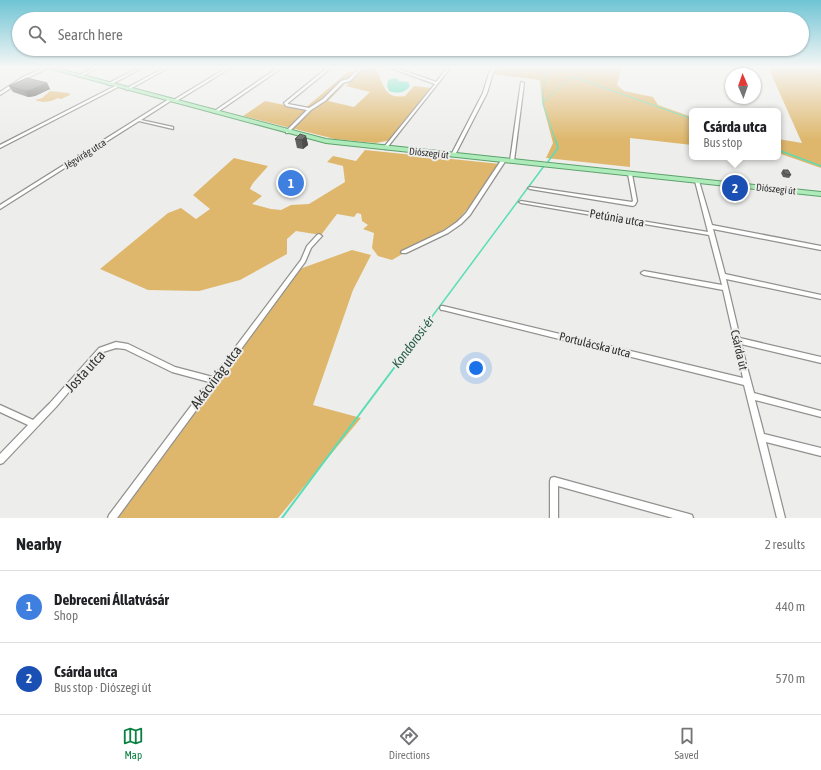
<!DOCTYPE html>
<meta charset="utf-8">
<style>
:root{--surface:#fff;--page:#f6f6f6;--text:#202124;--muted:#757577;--line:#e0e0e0;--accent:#0b8043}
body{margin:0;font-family:"Asap Condensed",sans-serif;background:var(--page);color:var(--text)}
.compass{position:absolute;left:725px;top:68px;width:36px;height:36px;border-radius:50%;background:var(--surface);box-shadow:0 1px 3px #0004;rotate:358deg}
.you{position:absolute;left:476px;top:368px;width:14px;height:14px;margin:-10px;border:3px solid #fff;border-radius:50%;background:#1a73e8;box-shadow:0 0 0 6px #1a73e833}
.badge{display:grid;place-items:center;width:26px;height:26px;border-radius:50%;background:var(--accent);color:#fff;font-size:13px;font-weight:700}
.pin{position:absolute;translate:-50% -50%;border:2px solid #fff;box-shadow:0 1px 4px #0006}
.popup{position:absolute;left:689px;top:108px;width:92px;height:52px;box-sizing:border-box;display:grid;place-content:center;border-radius:6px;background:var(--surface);filter:drop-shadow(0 1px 3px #0005);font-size:13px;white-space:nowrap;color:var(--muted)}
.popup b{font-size:15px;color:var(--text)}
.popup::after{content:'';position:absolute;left:50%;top:100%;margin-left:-8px;border:8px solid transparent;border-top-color:var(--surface)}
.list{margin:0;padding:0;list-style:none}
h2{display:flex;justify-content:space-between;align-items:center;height:52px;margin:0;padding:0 16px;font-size:17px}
h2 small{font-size:13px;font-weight:400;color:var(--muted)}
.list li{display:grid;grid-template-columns:26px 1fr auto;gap:12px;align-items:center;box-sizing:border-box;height:72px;padding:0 16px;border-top:1px solid var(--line)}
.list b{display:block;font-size:15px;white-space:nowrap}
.list p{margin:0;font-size:13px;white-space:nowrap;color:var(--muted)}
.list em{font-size:13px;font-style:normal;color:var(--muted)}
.icon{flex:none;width:22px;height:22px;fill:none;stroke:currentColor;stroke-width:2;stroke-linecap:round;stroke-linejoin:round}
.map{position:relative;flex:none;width:821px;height:518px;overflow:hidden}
.search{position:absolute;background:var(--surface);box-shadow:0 1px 3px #0004;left:12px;right:12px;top:12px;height:44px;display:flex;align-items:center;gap:10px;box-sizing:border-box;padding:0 14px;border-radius:22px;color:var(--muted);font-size:15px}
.sheet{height:196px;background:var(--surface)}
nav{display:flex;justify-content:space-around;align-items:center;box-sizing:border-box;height:56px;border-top:1px solid var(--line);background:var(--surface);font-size:11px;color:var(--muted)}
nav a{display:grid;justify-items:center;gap:2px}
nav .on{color:var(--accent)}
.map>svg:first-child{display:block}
.green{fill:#deb76c}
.water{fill:#58ddb7}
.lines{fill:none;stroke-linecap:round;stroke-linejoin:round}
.stream-far2{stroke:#58ddb7;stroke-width:1}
.stream-far1{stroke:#58ddb7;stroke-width:1.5}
.stream{stroke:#58ddb7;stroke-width:2}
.minor-casing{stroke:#91928f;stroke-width:2.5}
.major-casing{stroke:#5ea16c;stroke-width:2}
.minor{fill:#fff;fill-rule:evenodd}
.major{fill:#adebba;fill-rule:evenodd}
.wall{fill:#5f5f5c}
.shaded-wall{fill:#4d4d4b}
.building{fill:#6e6e6b;stroke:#4d4d4b}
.labels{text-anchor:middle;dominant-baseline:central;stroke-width:4;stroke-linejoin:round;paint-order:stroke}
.far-street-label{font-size:10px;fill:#303130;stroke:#edeeeb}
.street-label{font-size:12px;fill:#303130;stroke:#edeeeb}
.water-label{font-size:13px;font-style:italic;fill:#245b4a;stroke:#edeeeb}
.near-street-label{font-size:14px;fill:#303130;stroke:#edeeeb}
</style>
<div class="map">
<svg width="821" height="518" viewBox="0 0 821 518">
<rect width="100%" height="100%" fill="#edeeeb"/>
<!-- green -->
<g class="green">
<path d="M364 67H375C384 81 382 100 405 96L414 86 431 88 391 140 376 143 335 139 243 116 265 101 304 109 349 71 356 73 328 101 354 107 370 92 346 86Z"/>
<path d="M500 67H622L617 85 624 91 653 97 658 105 692 117V145L630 138V167L546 158 553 143 542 102 540 80 493 74Z"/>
<path d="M768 67H821V168L778 153V139L802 143Z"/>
<path d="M50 91 69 93 70 95 61 99 58 98C51 102 43 103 35 100L42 98Z"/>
<path d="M365 150 500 164 477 198 455 223 392 260 378 256 372 248 374 233 363 229 368 225 362 221 361 214 357 213 354 217 337 214 321 235 296 231 287 239V254L240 280 199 291 148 290 100 269 168 213 181 208 196 219 210 209 193 195 234 158 268 166C263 173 252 182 250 189L262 196 252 204 271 209 281 210 291 205 309 204 345 182 343 166 327 162 333 156 356 161Z"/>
<path d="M352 250 371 255 353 290 313 405 361 418 278 518H115L297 270Z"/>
</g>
<!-- water -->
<path class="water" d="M396 78 399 81 408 82 410 86C405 93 397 94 389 91L387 86 388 80Z"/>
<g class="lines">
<!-- stream-far2 -->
<g class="stream-far2">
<path d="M545 67 543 104 556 142"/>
<path d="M141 80 150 76"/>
<path d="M130 86 139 81"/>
<path d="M543 102 569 78 574 77 692 119"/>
</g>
<!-- stream-far1 -->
<g class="stream-far1">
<path d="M778 150 821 166"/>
<path d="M547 163 558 148 556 141"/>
<path d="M399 361 544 166"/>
</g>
<!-- stream -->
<path class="stream" d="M282 518 400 360"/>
<!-- minor casing -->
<g class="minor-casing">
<g id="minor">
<path d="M46 67H50L25 79 0 95V92L23 77Z"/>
<path d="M96 67H100L80 77 77 76Z"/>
<path d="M140 67H144L110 85 107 84Z"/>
<path d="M166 67H170L128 90 125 89Z"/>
<path d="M228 67H232L175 102 172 101Z"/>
<path d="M279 67H283L216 113 213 112Z"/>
<path d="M327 67 331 68 288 103V104L309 108 323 99 341 81 348 79 361 67H364L350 81 343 83 325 101 311 110 288 133H286V131L307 110 286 106 284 103 327 68Z"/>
<path d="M388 67H393L436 82 448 67H451L386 149H385L383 148 384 147 435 84Z"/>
<path d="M493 67H496L493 73 487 93 455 155V156H451V155L483 93 489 73Z"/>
<path d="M521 82 524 83 514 161 512 162 510 161Z"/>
<path d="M117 85 120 86 0 148V145Z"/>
<path d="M169 99 172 100 141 120 173 127V129L139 121 0 209V205Z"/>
<path d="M502 159H506V160L470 215 461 224 448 233 406 253H402L401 252 402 251 444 231 457 222 466 213Z"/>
<path d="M628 173H632V174L637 201 635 205 633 206 530 189 528 188 530 187 632 202 633 201 628 174Z"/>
<path d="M695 180H697L699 181 712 225 821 246V250L713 229 725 274 821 295V299L726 279 740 338 821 357V363L741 344 754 393 821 411V417L755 400 764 434 821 448V456L766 442 785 518H777L744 385 443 310H441L440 308 441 306H443L743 378 723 290 644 275 642 274 641 273 642 272 644 271 722 285 709 235 521 203 519 202 521 201 708 232 695 181Z"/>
<path d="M319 234 322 236 311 248 305 262 117 518H108L109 515 209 382 172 372 125 349 116 348 103 352 56 407 3 463 0 464V454L28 425 0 412V405L33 420 50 403 99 348 116 342 128 344 175 367 213 377 301 260 307 246 317 235Z"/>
<path d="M554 477 689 514 692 515 693 518H673L558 486V518H550V481L551 478Z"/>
</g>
</g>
<!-- major casing -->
<g class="major-casing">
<path id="major" d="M44 67H52L326 139 821 192V196L326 143Z"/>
</g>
<!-- minor -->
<use href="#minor" class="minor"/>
<!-- major -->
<use href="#major" class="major"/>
</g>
<!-- wall -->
<g class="wall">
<path d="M47 83 50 89 35 96 28 97 13 92 9 86Z"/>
<path d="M306 136 308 145 303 149 297 148 295 139Z"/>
<path d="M783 170 791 175 789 178 783 177 781 173Z"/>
</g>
<!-- shaded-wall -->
<g class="shaded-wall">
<path d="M47 83 50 89 35 96 28 97 25 91Z"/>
<path d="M306 136 308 145 303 149 302 140Z"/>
</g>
<!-- building -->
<g class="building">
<path d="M27 78 47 83 31 90 25 91 9 86Z"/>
<path d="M300 134 306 136 302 140 295 139Z"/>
<path d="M783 170H788L791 175 785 174Z"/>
</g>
<!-- sky -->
<linearGradient id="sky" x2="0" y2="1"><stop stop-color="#6ec4d4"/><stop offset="0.48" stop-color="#f7f7f6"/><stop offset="1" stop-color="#f7f7f6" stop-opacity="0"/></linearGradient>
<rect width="821" height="140" fill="url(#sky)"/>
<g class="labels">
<!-- far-street labels -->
<g class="far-street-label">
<text transform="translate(429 153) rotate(6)">Diószegi út</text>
<text transform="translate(85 154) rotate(-32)">Jégvirág utca</text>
<text transform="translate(776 189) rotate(6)">Diószegi út</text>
</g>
<!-- street labels -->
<g class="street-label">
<text transform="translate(617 218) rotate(10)">Petúnia utca</text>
<text transform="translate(595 345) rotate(14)">Portulácska utca</text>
<text transform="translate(739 350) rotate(77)">Csárda út</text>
</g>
<!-- water labels -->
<g class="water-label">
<text transform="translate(413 342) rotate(-53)">Kondorosi-ér</text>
</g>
<!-- near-street labels -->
<g class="near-street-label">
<text transform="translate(85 371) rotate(-47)">Josta utca</text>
<text transform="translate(216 377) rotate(-53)">Akácvirág utca</text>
</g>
</g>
</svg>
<svg class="compass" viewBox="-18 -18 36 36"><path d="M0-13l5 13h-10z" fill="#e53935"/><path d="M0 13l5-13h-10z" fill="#757577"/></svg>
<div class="you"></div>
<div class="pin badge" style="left:291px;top:183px;background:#3f7fe0">1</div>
<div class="pin badge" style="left:735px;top:188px;background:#1a4fb4">2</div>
<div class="popup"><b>Csárda utca</b>Bus stop</div>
<div class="search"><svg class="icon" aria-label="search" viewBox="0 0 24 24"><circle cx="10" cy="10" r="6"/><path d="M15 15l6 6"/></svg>Search here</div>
</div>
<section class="sheet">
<h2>Nearby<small>2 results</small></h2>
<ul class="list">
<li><span class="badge" style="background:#3f7fe0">1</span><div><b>Debreceni Állatvásár</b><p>Shop</p></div><em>440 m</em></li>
<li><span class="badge" style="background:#1a4fb4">2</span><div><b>Csárda utca</b><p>Bus stop · Diószegi út</p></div><em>570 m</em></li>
</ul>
</section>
<nav>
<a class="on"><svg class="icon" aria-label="map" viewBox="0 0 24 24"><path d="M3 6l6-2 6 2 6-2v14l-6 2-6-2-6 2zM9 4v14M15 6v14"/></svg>Map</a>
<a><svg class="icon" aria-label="directions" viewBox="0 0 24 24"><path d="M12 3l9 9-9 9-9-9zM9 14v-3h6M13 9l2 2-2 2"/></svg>Directions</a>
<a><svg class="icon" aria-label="saved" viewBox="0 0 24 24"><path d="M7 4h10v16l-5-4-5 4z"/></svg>Saved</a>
</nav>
